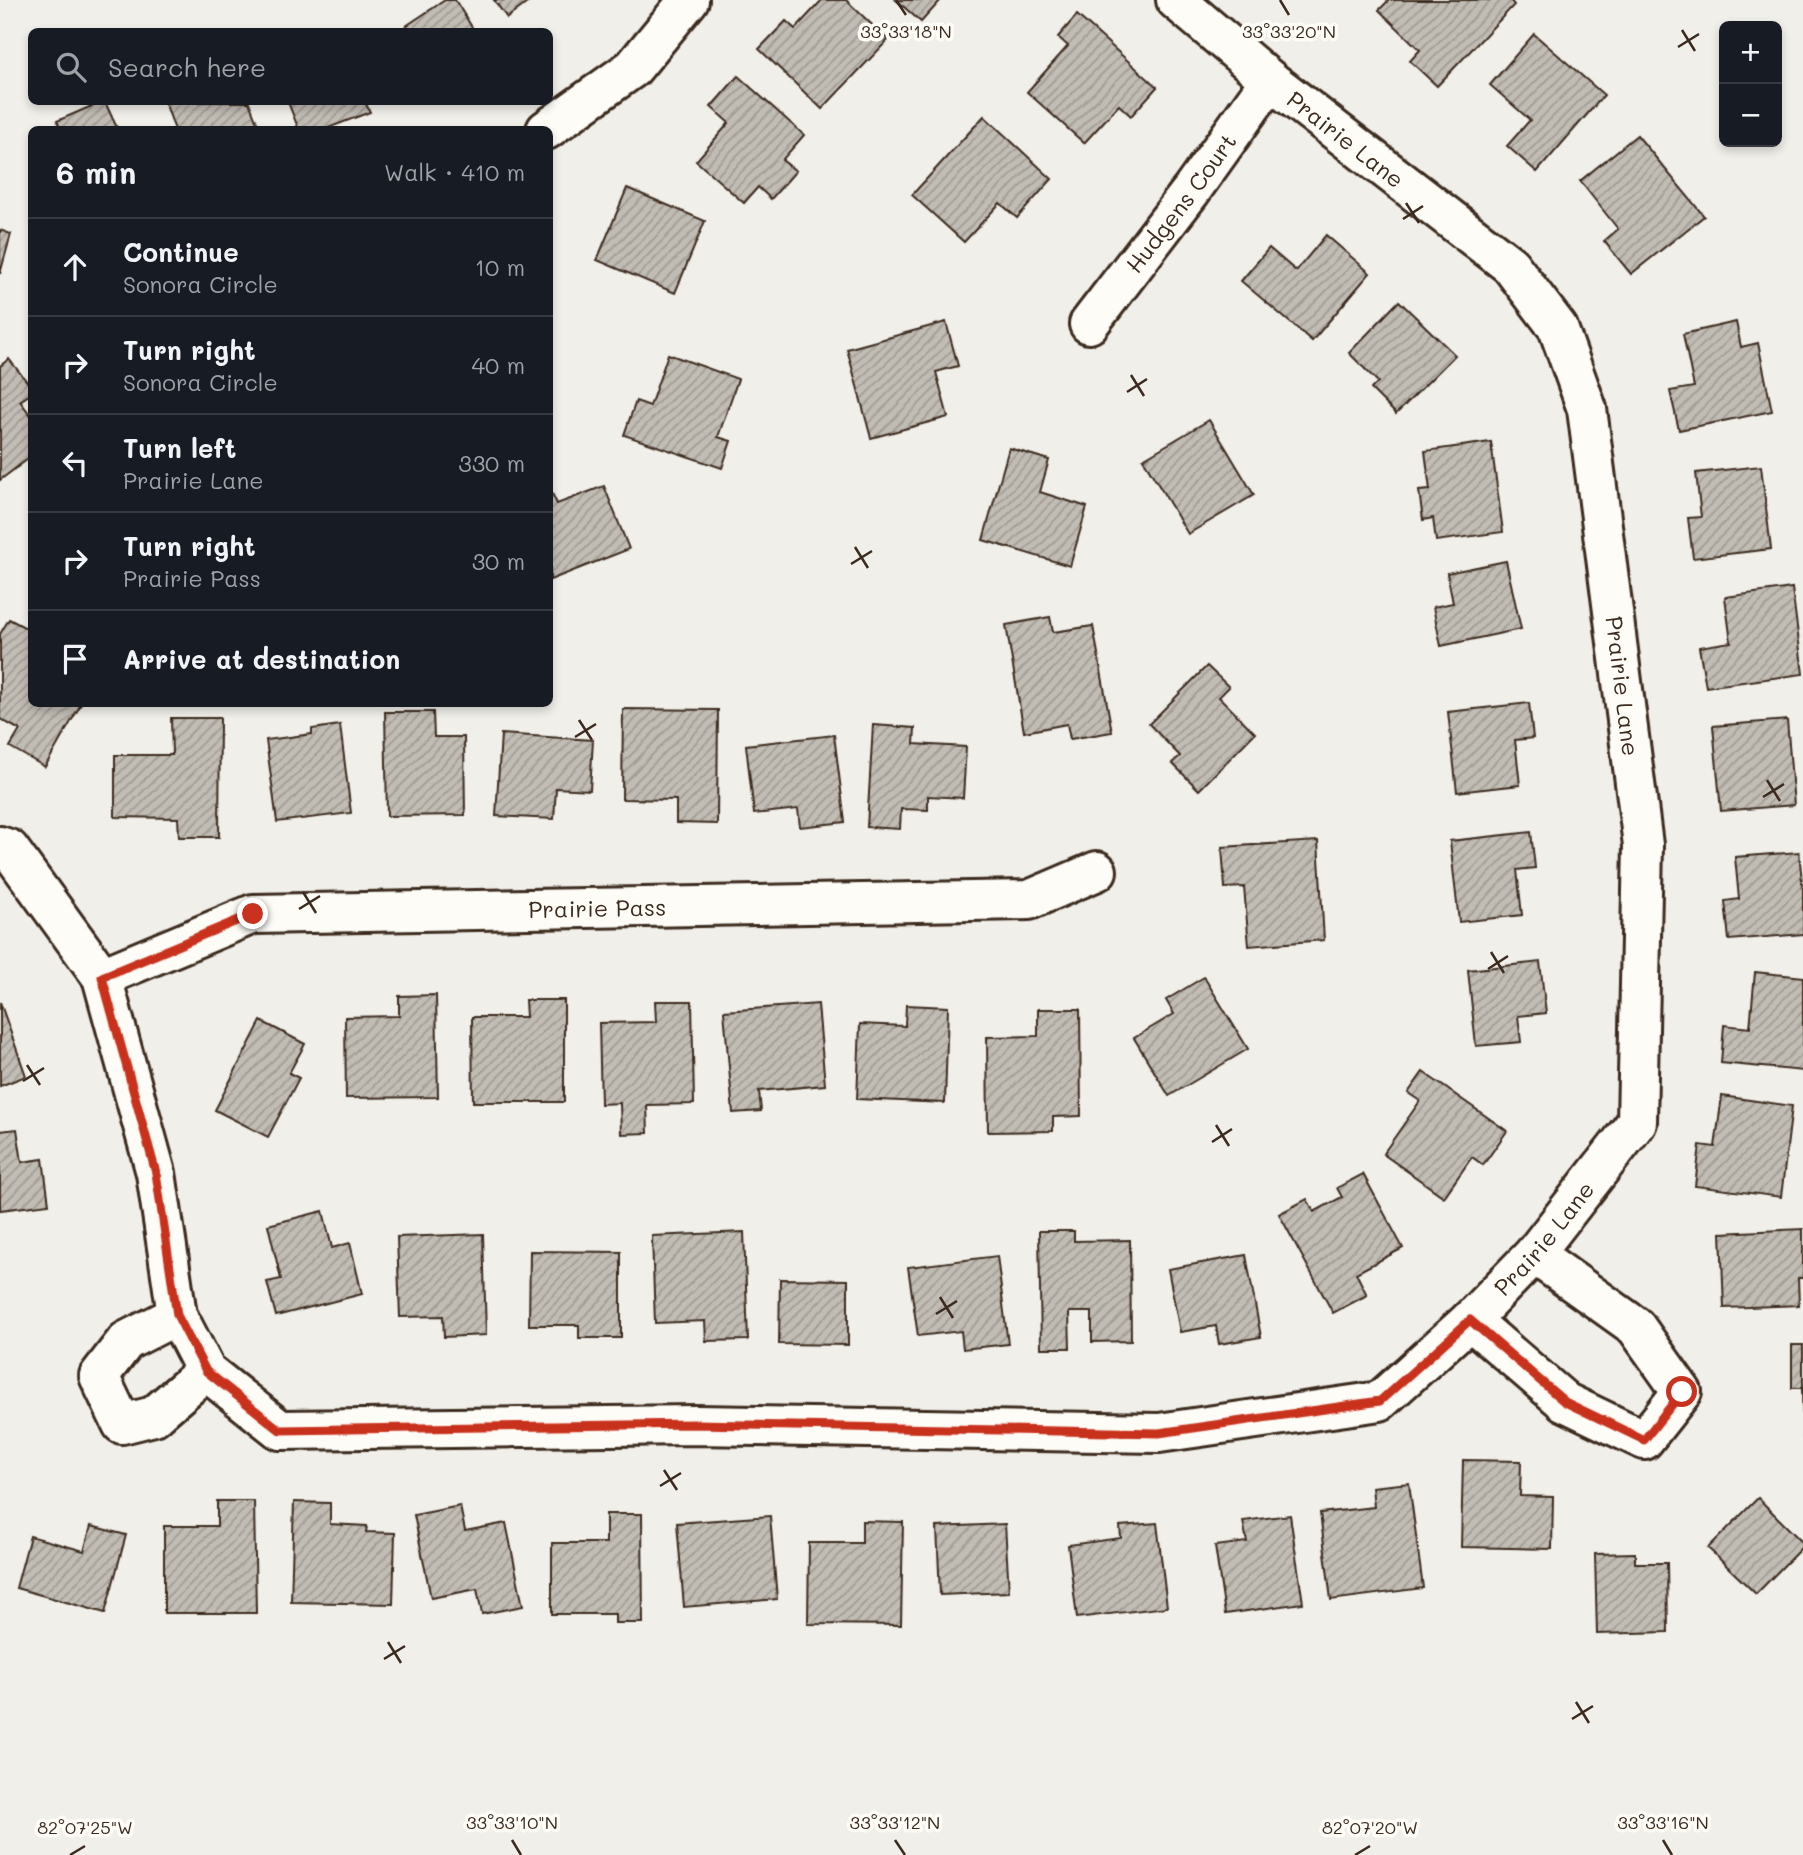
<!DOCTYPE html>
<meta charset="utf-8">
<style>
:root{--surface:#171b24;--page:#20242c;--text:#f1f3f6;--muted:#9ea1a6;--line:#363941}
body{margin:0;font-family:Mali,sans-serif;background:var(--page);color:var(--text)}
.controls{position:absolute;right:21px;top:21px;display:grid;overflow:hidden;border-radius:10px;box-shadow:0 4px 10px #0003}
.controls button{width:63px;height:63px;display:grid;place-items:center;padding:0;border:0;border-bottom:2px solid var(--line);background:var(--surface);color:var(--text);font:35px sans-serif}
.stop{position:absolute;width:21px;height:21px;margin:-16px;border:5px solid #c8321e;border-radius:50%;background:#fff}
.stop.end{background:#c8321e;border-color:#fff;box-shadow:0 2px 7px #0008}
.list{margin:0;padding:0;list-style:none}
h2{display:flex;justify-content:space-between;align-items:center;height:91px;margin:0;padding:0 28px;font-size:30px}
h2 small{font-size:23px;font-weight:400;color:var(--muted)}
.list li{display:grid;grid-template-columns:46px 1fr auto;gap:21px;align-items:center;box-sizing:border-box;height:98px;padding:0 28px;border-top:2px solid var(--line)}
.list b{display:block;font-size:26px;white-space:nowrap}
.list p{margin:0;font-size:23px;white-space:nowrap;color:var(--muted)}
.list em{font-size:23px;font-style:normal;color:var(--muted)}
.icon{flex:none;width:38px;height:38px;fill:none;stroke:currentColor;stroke-width:2;stroke-linecap:round;stroke-linejoin:round}
.map{position:relative;flex:none;width:1803px;height:1855px;overflow:hidden}
.search{position:absolute;background:var(--surface);box-shadow:0 4px 10px #0003;left:28px;top:28px;width:525px;height:77px;display:flex;align-items:center;gap:18px;box-sizing:border-box;padding:0 24px;border-radius:10px;color:var(--muted);font-size:26px}
.panel{position:absolute;background:var(--surface);box-shadow:0 4px 10px #0003;left:28px;top:126px;width:525px;height:581px;border-radius:10px}
.map>svg:first-child{display:block}
.building{fill:url(#building-hatch);stroke:#3b2a1e;stroke-width:2}
.lines{fill:none;stroke-linecap:round;stroke-linejoin:round}
.minor-casing{stroke:#3b2a1e;stroke-width:44}
.minor{stroke:#fdfcf7;stroke-width:38}
.route{stroke:#c8321e;stroke-width:9}
.ticks{fill:none;stroke:#3b2a1e;stroke-width:2.5}
.labels{text-anchor:middle;dominant-baseline:central;stroke-width:7;stroke-linejoin:round;paint-order:stroke}
.street-label{font-size:23px;fill:#3b2a1e;stroke:#fdfcf7}
.ticks-label{font-size:18px;text-anchor:middle;fill:#3b2a1e;stroke:#fdfcf7;stroke-width:7;stroke-linejoin:round;paint-order:stroke}
</style>
<div class="map">
<svg width="1803" height="1855" viewBox="0 0 1803 1855">
<defs>
<pattern id="building-hatch" width="6" height="6" patternUnits="userSpaceOnUse" patternTransform="scale(1.75)"><rect width="6" height="6" fill="#c1bcb4"/><path d="M-1 1l2-2M0 6l6-6M5 7l2-2" fill="none" stroke="#9e9992"/></pattern>
</defs>
<rect width="100%" height="100%" fill="#f1efea"/>
<filter id="ink" filterUnits="userSpaceOnUse"><feTurbulence type="fractalNoise" baseFrequency=".0143" numOctaves="2"/><feDisplacementMap in="SourceGraphic" scale="14" xChannelSelector="R" yChannelSelector="G"/><feConvolveMatrix kernelMatrix="1 2 1 2 8 2 1 2 1" color-interpolation-filters="sRGB"/></filter>
<g filter="url(#ink)">
<!-- building -->
<g class="building">
<path d="M445 0H455L475 32H397Z"/>
<path d="M494 0H531L507 18Z"/>
<path d="M822 0H846L888 40 822 109 759 49 786 21 795 29Z"/>
<path d="M896 0H941L921 22Z"/>
<path d="M1389 0H1510L1514 5 1437 86 1410 61 1420 50 1379 10Z"/>
<path d="M1077 15 1157 87 1131 116 1119 105 1084 143 1027 92 1068 46 1058 37Z"/>
<path d="M1534 34 1604 95 1537 172 1507 146 1530 120 1490 85Z"/>
<path d="M738 76 804 135 782 160 796 171 771 199 758 187 744 203 696 161 729 123 711 107Z"/>
<path d="M101 102H105L118 130H48L59 125 57 121Z"/>
<path d="M165 102H249L260 130H175Z"/>
<path d="M288 102H365L370 112 323 130H299Z"/>
<path d="M984 116 1052 179 1017 218 1000 203 964 242 912 195Z"/>
<path d="M1637 135 1704 216 1631 274 1604 241 1618 229 1580 181Z"/>
<path d="M627 188 705 221 675 293 597 260Z"/>
<path d="M0 230 11 234 0 274Z"/>
<path d="M1326 235 1370 273 1312 341 1241 281 1269 248 1296 271Z"/>
<path d="M1399 301 1455 355 1396 414 1371 389 1378 382 1349 353Z"/>
<path d="M946 322 958 366 936 372 948 417 871 438 847 349Z"/>
<path d="M1736 322 1741 347 1758 343 1772 411 1679 430 1670 391 1694 387 1683 334Z"/>
<path d="M668 354 738 379 718 437 731 441 722 468 624 435 636 401 650 406Z"/>
<path d="M9 359 32 388V393L20 401 32 417V456L0 480V366Z"/>
<path d="M1209 420 1254 495 1188 534 1143 459Z"/>
<path d="M1491 442 1503 532 1436 541 1433 518 1423 520 1419 491 1430 490 1425 451Z"/>
<path d="M1009 448 1049 460 1040 492 1087 507 1070 566 983 540Z"/>
<path d="M1761 466 1771 549 1693 558 1688 518 1701 517 1696 473Z"/>
<path d="M604 486 629 549 550 580V489L557 504Z"/>
<path d="M1506 561 1521 629 1441 646 1433 607 1453 603 1447 573Z"/>
<path d="M1792 588 1803 674 1706 687 1699 647 1731 642 1725 597Z"/>
<path d="M1050 617 1053 632 1093 626 1112 732 1070 739 1067 724 1024 732 1006 625Z"/>
<path d="M9 619 32 631V704H81L45 767 10 747 20 730 0 719V634Z"/>
<path d="M1207 666 1229 687 1219 697 1255 733 1199 790 1172 763 1180 756 1149 724Z"/>
<path d="M1529 703 1533 738 1515 740 1520 785 1457 792 1448 712Z"/>
<path d="M623 709 718 710 717 824 676 823V800L622 799Z"/>
<path d="M385 712H433L434 737H464L465 815 387 816Z"/>
<path d="M171 718H220L219 837H179L178 818 115 817V755H172Z"/>
<path d="M1787 720 1794 805 1721 811 1713 726Z"/>
<path d="M340 725 351 813 277 822 266 740 312 734V729Z"/>
<path d="M873 725 915 728 914 744 966 747 963 798 928 796V810L901 809 900 829 867 827Z"/>
<path d="M501 734 593 740 590 790 556 788 554 819 496 816Z"/>
<path d="M834 735 845 822 800 827 798 809 754 814 746 745Z"/>
<path d="M1531 832 1535 868 1517 870 1522 915 1459 922 1450 841Z"/>
<path d="M1318 841 1324 940 1249 946 1244 887 1225 888 1222 847Z"/>
<path d="M1799 852 1803 891V934L1729 940 1725 901 1739 899 1735 857Z"/>
<path d="M1540 962 1546 1013 1518 1016 1521 1042 1476 1046 1468 970Z"/>
<path d="M1755 972 1803 977V1071L1721 1063 1724 1025 1750 1028Z"/>
<path d="M1204 977 1248 1049 1169 1096 1134 1038 1174 1014 1166 1000Z"/>
<path d="M436 995 438 1097 346 1098 345 1017 399 1016V996Z"/>
<path d="M525 1000H564V1102H473L472 1017H526Z"/>
<path d="M655 1001H692L694 1104 647 1105 648 1133 621 1134 620 1103 601 1104 599 1023 656 1022Z"/>
<path d="M0 1002 26 1076 0 1086Z"/>
<path d="M818 1004 825 1085 759 1091 761 1111 733 1113 724 1011Z"/>
<path d="M906 1005 948 1007 945 1103 857 1099 860 1024 905 1026Z"/>
<path d="M1038 1009H1080L1081 1116 1053 1117V1131L988 1132 987 1037 1038 1036Z"/>
<path d="M261 1021 305 1044 289 1073 299 1078 268 1137 215 1110Z"/>
<path d="M1423 1072 1507 1131 1483 1165 1472 1157 1444 1197 1383 1154 1420 1101 1408 1093Z"/>
<path d="M1722 1096 1792 1106 1781 1197 1695 1186 1700 1145 1715 1147Z"/>
<path d="M17 1129 22 1162 43 1159 49 1204 0 1210V1131Z"/>
<path d="M1363 1174 1403 1248 1356 1273 1367 1295 1333 1313 1279 1214 1307 1199 1314 1212 1342 1197 1337 1188Z"/>
<path d="M323 1211 332 1248 350 1243 362 1294 276 1316 267 1282 281 1279 268 1225Z"/>
<path d="M1803 1229V1278H1798L1799 1305 1724 1308 1721 1233Z"/>
<path d="M1039 1231H1074V1241L1130 1240 1131 1341 1092 1342V1312H1069L1070 1348H1041Z"/>
<path d="M744 1232 748 1340 706 1341 705 1321 655 1323 652 1236Z"/>
<path d="M483 1234 486 1335 444 1337 443 1316 400 1317 397 1237Z"/>
<path d="M530 1251 621 1252V1338H579V1325H529Z"/>
<path d="M1246 1255 1261 1337 1219 1344 1216 1326 1180 1332 1168 1269Z"/>
<path d="M997 1256 1008 1344 963 1349 961 1331 918 1336 908 1267Z"/>
<path d="M780 1279 848 1280V1345L779 1344Z"/>
<path d="M1792 1345H1803V1443L1802 1388H1792Z"/>
<path d="M1463 1460 1521 1461 1520 1496 1553 1497 1552 1549 1461 1547Z"/>
<path d="M1409 1483 1423 1588 1331 1600 1320 1513 1374 1507 1372 1487Z"/>
<path d="M1758 1498 1803 1543V1546L1756 1594 1708 1548Z"/>
<path d="M217 1501H254L256 1613H164V1526H217Z"/>
<path d="M294 1502 330 1503V1524L367 1526 366 1532 395 1533 393 1604 291 1602Z"/>
<path d="M460 1506 465 1531 506 1523 523 1606 482 1614 477 1589 431 1598 414 1515Z"/>
<path d="M606 1514H642L643 1623H615V1614H552V1543H606Z"/>
<path d="M1290 1515 1303 1603 1225 1614 1215 1546 1247 1542 1243 1521Z"/>
<path d="M770 1516 777 1599 684 1607 677 1523Z"/>
<path d="M862 1521 903 1522 901 1625 808 1624 809 1543H862Z"/>
<path d="M1157 1523 1167 1607 1077 1618 1068 1545 1121 1538 1120 1526Z"/>
<path d="M1005 1524 1009 1592 940 1595 937 1527Z"/>
<path d="M91 1526 126 1535 105 1613 16 1588 30 1536 84 1551Z"/>
<path d="M1635 1553V1563H1667L1668 1632 1597 1634 1595 1554Z"/>
</g>
<g class="lines">
<!-- minor casing -->
<g class="minor-casing">
<g id="minor">
<path d="M546 130 633 68 689 0"/>
<path id="s1" d="M1089 324 1191 191 1270 80"/>
<path id="s2" d="M0 846 9 849 102 977 156 1173 177 1315 206 1371 280 1430 696 1425 1159 1433 1380 1401 1470 1320 1534 1254 1637 1122 1643 845 1587 409 1558 328 1510 265 1270 80 1176 0"/>
<path id="s3" d="M102 977 253 914 1029 900 1097 871"/>
<path d="M177 1315 126 1341 99 1376 122 1424 154 1416 206 1371"/>
<path d="M1470 1320 1565 1402 1644 1440 1682 1392 1636 1327 1534 1254"/>
</g>
</g>
<!-- minor -->
<use href="#minor" class="minor"/>
</g>
</g>
<g class="lines" filter="url(#ink)">
<!-- route -->
<path class="route" d="M253 914 102 977 156 1173 177 1315 206 1371 280 1430 696 1424 1159 1433 1380 1401 1470 1320 1565 1402 1644 1440 1682 1392"/>
</g>
<!-- ticks -->
<path class="ticks" d="M896 0 906 15M1280 0 1289 15M1682 30 1695 51M1678 47 1699 34M1406 203 1419 223M1403 219 1423 206M1131 375 1144 396M1127 392 1147 379M855 547 868 568M851 564 872 551M579 720 592 740M575 737 596 724M1767 780 1780 801M1763 797 1784 784M303 892 316 913M299 909 320 896M1491 952 1504 973M1488 969 1508 956M27 1065 40 1085M23 1081 44 1068M1216 1125 1229 1146M1212 1142 1232 1129M940 1297 953 1318M936 1314 957 1301M664 1470 677 1490M660 1486 681 1473M388 1642 401 1663M384 1659 405 1646M1576 1702 1589 1723M1572 1719 1593 1706M512 1840 521 1855M895 1840 905 1855M1663 1840 1672 1855M70 1855 85 1846M1355 1855 1370 1846"/>
<g class="labels">
<!-- street labels -->
<g class="street-label">
<text transform="translate(1346 139) rotate(38)">Prairie Lane</text>
<text stroke="none"><textPath href="#s1" startOffset="152">Hudgens Court</textPath></text>
<text transform="translate(1623 686) rotate(83)">Prairie Lane</text>
<text stroke="none"><textPath href="#s3" startOffset="508">Prairie Pass</textPath></text>
<text stroke="none"><textPath href="#s2" startOffset="2006">Prairie Lane</textPath></text>
</g>
</g>
<g class="ticks-label">
<text x="906" y="38">33°33'18"N</text>
<text x="1289" y="38">33°33'20"N</text>
<text x="512" y="1829">33°33'10"N</text>
<text x="895" y="1829">33°33'12"N</text>
<text x="1663" y="1829">33°33'16"N</text>
<text x="85" y="1834">82°07'25"W</text>
<text x="1370" y="1834">82°07'20"W</text>
</g>
</svg>
<div class="controls">
<button>+</button>
<button>−</button>
</div>
<div class="stop" style="left:1682px;top:1392px"></div>
<div class="stop end" style="left:253px;top:914px"></div>
<div class="search"><svg class="icon" aria-label="search" viewBox="0 0 24 24"><circle cx="10" cy="10" r="6"/><path d="M15 15l6 6"/></svg>Search here</div>
<section class="panel">
<h2>6 min<small>Walk · 410 m</small></h2>
<ul class="list">
<li><svg class="icon" aria-label="ahead" viewBox="0 0 24 24"><path d="M12 20V5M6 11l6-6 6 6"/></svg><div><b>Continue</b><p>Sonora Circle</p></div><em>10 m</em></li>
<li><svg class="icon" aria-label="right" viewBox="0 0 24 24"><path d="M7 20v-9h11M14 6l5 5-5 5"/></svg><div><b>Turn right</b><p>Sonora Circle</p></div><em>40 m</em></li>
<li><svg class="icon" aria-label="left" viewBox="0 0 24 24"><path d="M17 20v-9H6M10 6l-5 5 5 5"/></svg><div><b>Turn left</b><p>Prairie Lane</p></div><em>330 m</em></li>
<li><svg class="icon" aria-label="right" viewBox="0 0 24 24"><path d="M7 20v-9h11M14 6l5 5-5 5"/></svg><div><b>Turn right</b><p>Prairie Pass</p></div><em>30 m</em></li>
<li><svg class="icon" aria-label="arrive" viewBox="0 0 24 24"><path d="M6 21V4h12l-3 4 3 4H6"/></svg><div><b>Arrive at destination</b></div></li>
</ul>
</section>
</div>
